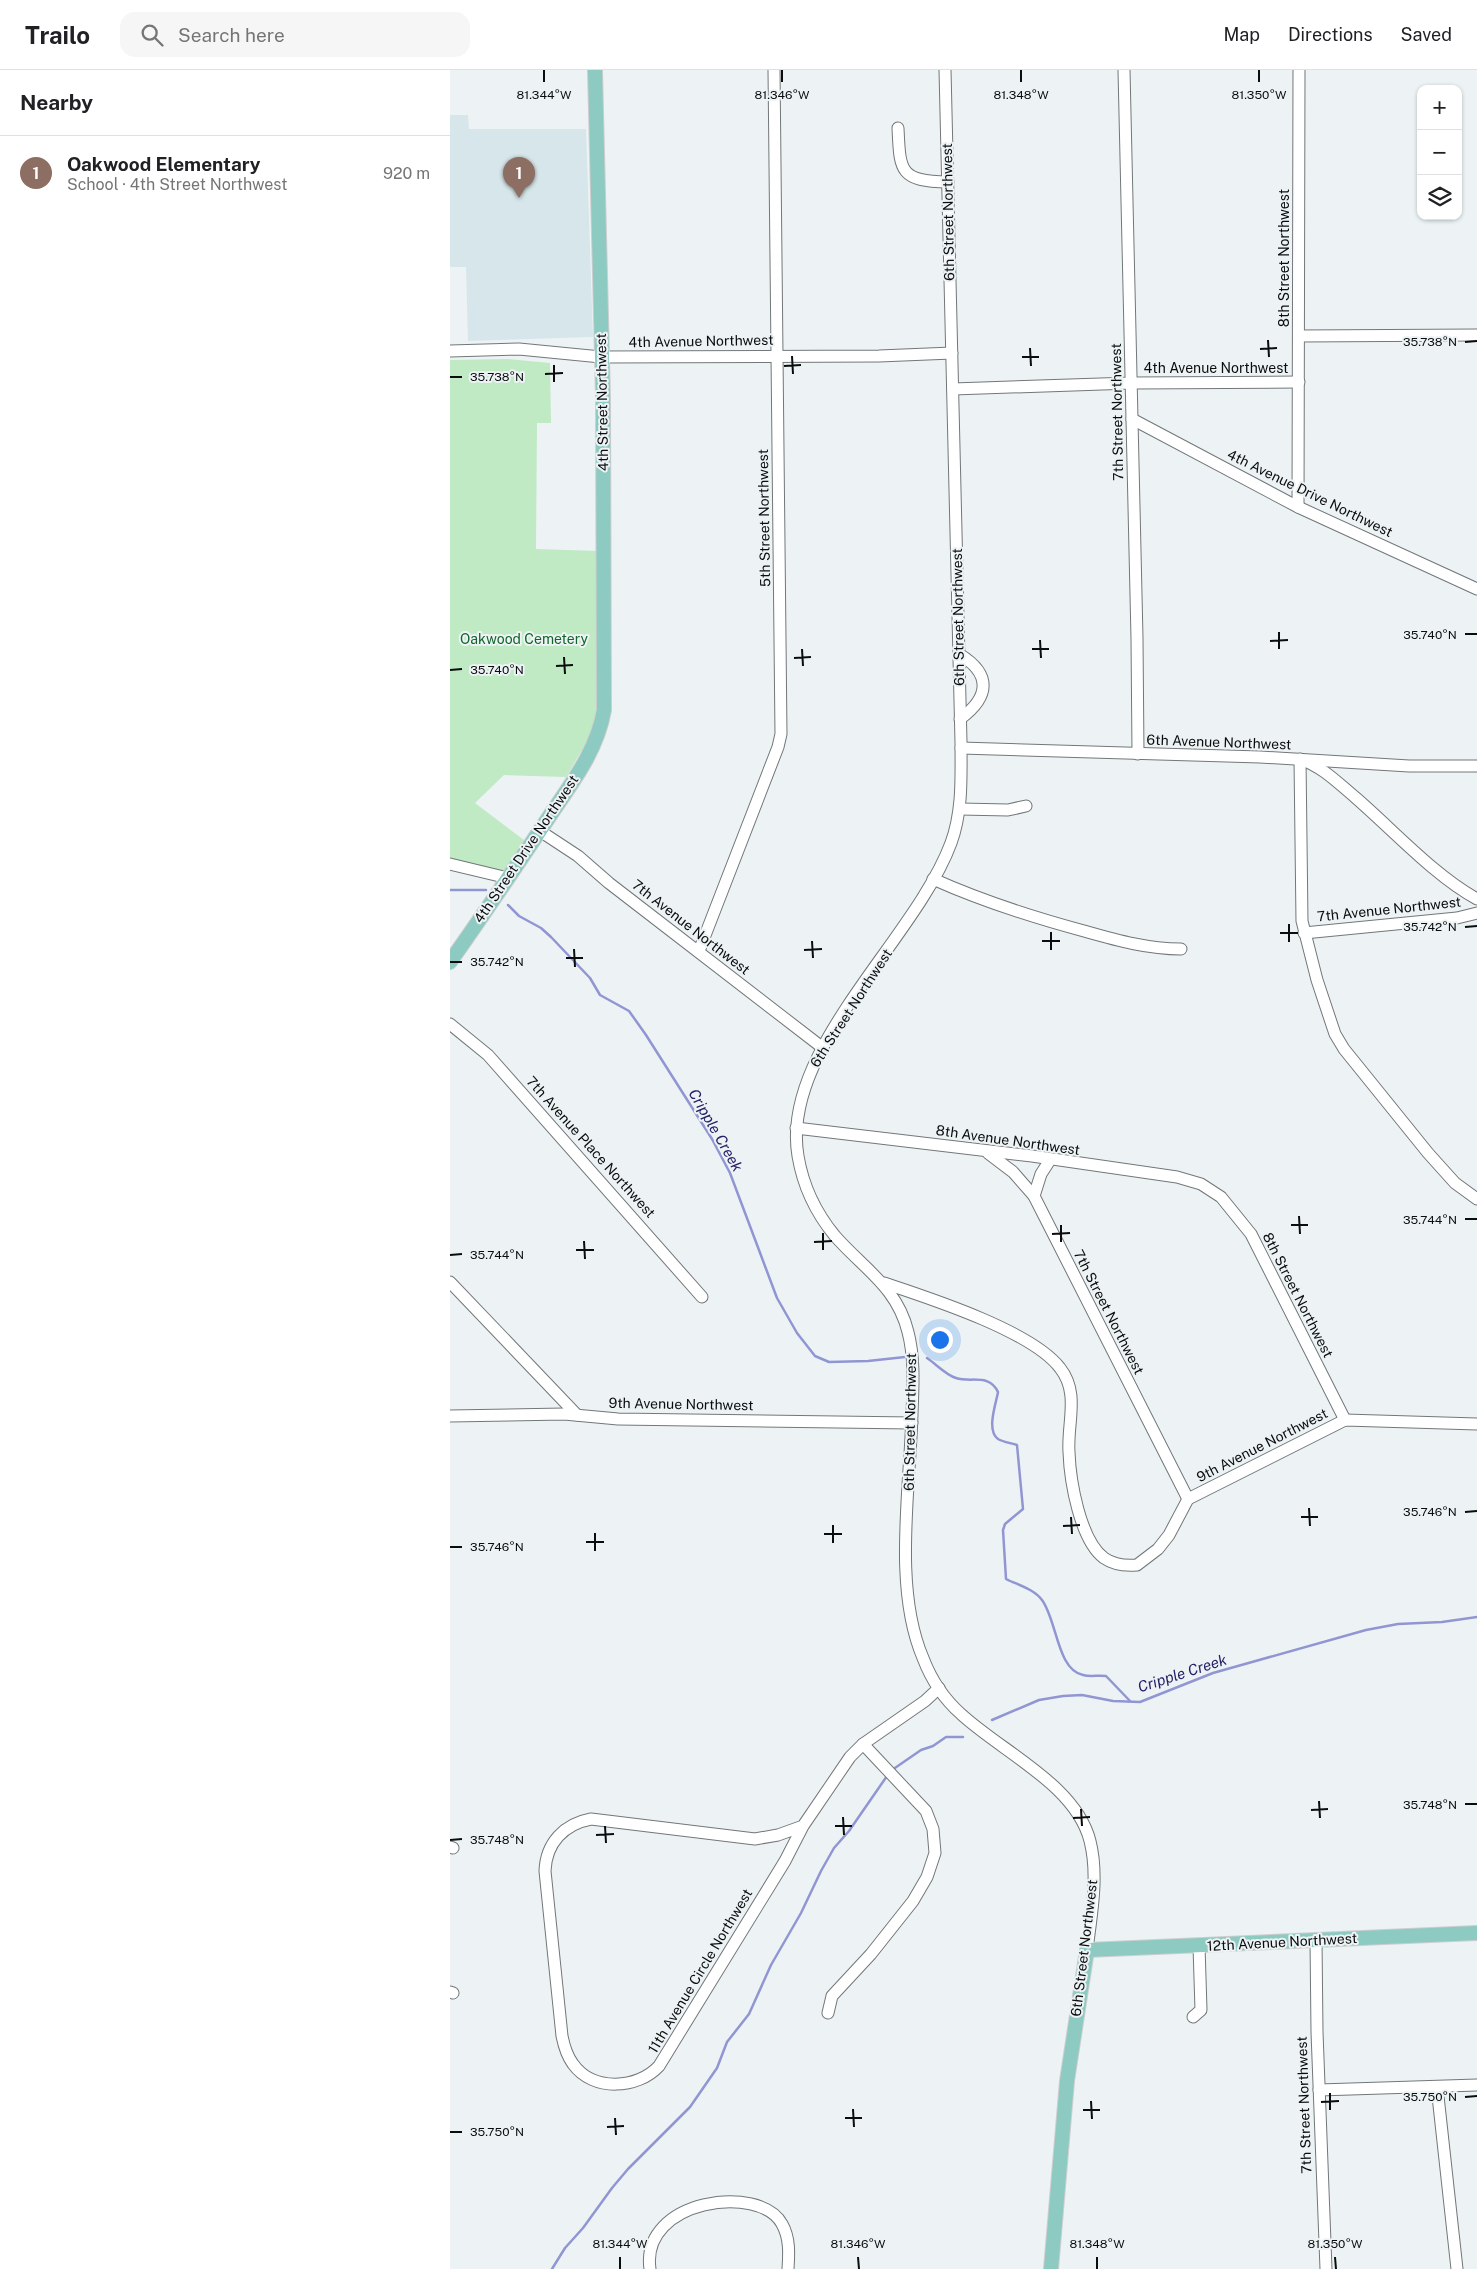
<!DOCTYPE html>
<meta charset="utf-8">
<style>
:root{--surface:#fff;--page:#f6f6f6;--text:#202124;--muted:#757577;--line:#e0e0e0;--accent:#0b8043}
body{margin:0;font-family:"Public Sans",sans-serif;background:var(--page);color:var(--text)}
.controls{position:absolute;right:15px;top:15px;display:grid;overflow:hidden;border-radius:10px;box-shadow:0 1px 4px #0004}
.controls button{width:45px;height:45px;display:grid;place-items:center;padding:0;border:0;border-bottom:1px solid var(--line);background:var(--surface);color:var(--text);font:25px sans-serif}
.you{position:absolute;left:489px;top:1269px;width:18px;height:18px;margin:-12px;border:4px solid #fff;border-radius:50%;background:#1a73e8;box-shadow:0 0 0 8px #1a73e833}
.badge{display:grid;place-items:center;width:32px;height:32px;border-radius:50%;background:var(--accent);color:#fff;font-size:16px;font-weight:700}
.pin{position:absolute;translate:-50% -41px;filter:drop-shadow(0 1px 2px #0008)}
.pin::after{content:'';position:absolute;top:26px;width:18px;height:15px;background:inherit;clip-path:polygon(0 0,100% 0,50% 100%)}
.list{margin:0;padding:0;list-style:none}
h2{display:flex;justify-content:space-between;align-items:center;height:65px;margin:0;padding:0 20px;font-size:21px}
h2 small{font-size:16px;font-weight:400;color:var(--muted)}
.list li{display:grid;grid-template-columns:32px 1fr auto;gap:15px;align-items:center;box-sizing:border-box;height:75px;padding:0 20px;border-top:1px solid var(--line)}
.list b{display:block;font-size:19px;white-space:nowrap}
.list p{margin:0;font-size:16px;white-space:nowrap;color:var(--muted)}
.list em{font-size:16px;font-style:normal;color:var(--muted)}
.icon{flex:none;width:28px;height:28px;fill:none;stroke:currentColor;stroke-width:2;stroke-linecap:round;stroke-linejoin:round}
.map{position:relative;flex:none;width:1027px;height:2199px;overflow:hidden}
header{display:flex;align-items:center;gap:30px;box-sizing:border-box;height:70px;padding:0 25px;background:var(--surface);border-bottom:1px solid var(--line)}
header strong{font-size:24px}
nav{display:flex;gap:28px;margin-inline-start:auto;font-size:18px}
.search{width:350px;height:45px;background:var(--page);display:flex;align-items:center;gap:12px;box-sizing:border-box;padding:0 18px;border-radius:15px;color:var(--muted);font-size:19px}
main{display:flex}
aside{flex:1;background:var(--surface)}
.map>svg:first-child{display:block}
.built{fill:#d7e6ea}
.green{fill:#bfeac4}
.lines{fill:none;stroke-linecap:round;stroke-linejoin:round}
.stream{stroke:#9196d3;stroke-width:2.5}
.minor-casing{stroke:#727779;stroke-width:13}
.major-casing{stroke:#cececf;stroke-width:16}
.minor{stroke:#fff;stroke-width:11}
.major{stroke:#8dcac1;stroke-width:14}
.ticks{fill:none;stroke:#0a0c0d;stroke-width:2}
.labels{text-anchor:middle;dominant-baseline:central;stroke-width:4;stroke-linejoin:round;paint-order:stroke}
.street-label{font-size:14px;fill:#0a0c0d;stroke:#edf3f5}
.park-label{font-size:14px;fill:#12652a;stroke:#edf3f5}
.water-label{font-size:15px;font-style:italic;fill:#272168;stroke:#edf3f5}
.ticks-label{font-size:12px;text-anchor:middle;fill:#0a0c0d;stroke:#edf3f5;stroke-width:4;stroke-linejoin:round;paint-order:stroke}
</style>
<header>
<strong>Trailo</strong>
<div class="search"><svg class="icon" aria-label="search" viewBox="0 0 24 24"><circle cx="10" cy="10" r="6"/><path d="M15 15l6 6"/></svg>Search here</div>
<nav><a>Map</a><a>Directions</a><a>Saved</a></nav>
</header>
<main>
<aside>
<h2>Nearby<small></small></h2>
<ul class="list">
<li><span class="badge" style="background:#8d6e63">1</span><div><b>Oakwood Elementary</b><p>School · 4th Street Northwest</p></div><em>920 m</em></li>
</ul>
</aside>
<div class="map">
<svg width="1027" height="2199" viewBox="0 0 1027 2199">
<rect width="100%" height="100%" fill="#edf3f5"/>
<!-- built -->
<path class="built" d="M0 45H18L19 59H136L143 267 18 271 16 197H0Z"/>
<!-- green -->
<path class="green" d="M58 289 100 293 101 353H87L86 479 149 481 150 621 141 665 116 707 54 705 25 733 74 770 56 799 51 801 0 789V290Z"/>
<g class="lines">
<!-- stream -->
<g class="stream">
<path d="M0 820H36"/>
<path d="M58 835 69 846 91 858 101 867 140 908 150 925 179 941 196 965 262 1069 280 1103 327 1228 347 1263 365 1286 379 1292 418 1291 455 1287"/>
<path d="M477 1288C486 1294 496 1305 506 1308 521 1313 539 1303 548 1322 546 1334 536 1360 548 1369 553 1372 561 1373 567 1375L573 1439 555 1454 553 1460 556 1509C568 1515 584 1519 592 1530 607 1550 607 1600 633 1605 640 1607 648 1605 656 1606L680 1631"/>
<path d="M542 1650 589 1630 613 1626 632 1625 663 1631 690 1632 763 1603 916 1560 948 1554 992 1552 1027 1547"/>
<path d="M442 1700 471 1680 483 1676 496 1667H513"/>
<path d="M102 2199 115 2178 133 2158 162 2118 178 2099 240 2037 267 1998 277 1972 299 1944 321 1895 351 1843 371 1801 384 1778 399 1761 437 1706"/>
</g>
<!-- minor casing -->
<g class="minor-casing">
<g id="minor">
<path d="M495 0 511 672C511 706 513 740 501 773 465 870 330 980 348 1086 353 1116 366 1143 385 1166 414 1199 447 1217 458 1262 465 1289 463 1317 462 1344 460 1420 443 1518 473 1588 481 1609 494 1629 511 1644 552 1682 626 1715 640 1771 649 1806 641 1846 637 1880"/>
<path d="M674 0 687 568 688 684"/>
<path d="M448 58C450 101 449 111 498 112"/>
<path d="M849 266 1027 265"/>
<path d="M0 281 69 279 151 287 429 286 502 283"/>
<path d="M503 319 681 313 849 312"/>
<path d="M682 349 848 437 1027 519"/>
<path d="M848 437 849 0"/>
<path d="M509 584C542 604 540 627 510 649"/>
<path d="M511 678 810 687 959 696H1027"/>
<path d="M510 739 558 740 576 736"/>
<path d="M90 761 128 786 159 813 373 978"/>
<path d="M0 794 58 808"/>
<path d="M483 809C532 831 582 847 634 861 666 870 697 879 731 879"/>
<path d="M1027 829C985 806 944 761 906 728 888 713 873 697 850 689L852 851 867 910 885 964 894 979 978 1083 1005 1113 1027 1129"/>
<path d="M854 863 1007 848 1027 843"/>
<path d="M249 881 328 677 331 664 324 0"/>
<path d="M0 954 38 985 252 1227"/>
<path d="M346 1058 582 1086 727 1107 751 1114 771 1127 801 1164 895 1350"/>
<path d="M538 1083 563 1102 584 1126 738 1429"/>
<path d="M584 1126 591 1104 600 1090"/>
<path d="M0 1212 127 1345"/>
<path d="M434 1213C479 1228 582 1261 610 1298 630 1323 617 1353 619 1382 620 1411 630 1470 654 1488 664 1495 675 1496 687 1495L708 1479 719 1465 738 1429 895 1350 1027 1354"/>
<path d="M0 1346 114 1344 168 1349 462 1353"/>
<path d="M353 1756 335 1791 209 1996C188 2019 143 2022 123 1994 117 1986 114 1976 112 1966L95 1801C96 1773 114 1754 141 1749L305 1769 328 1765 353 1756 400 1687 413 1674 475 1631 489 1618"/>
<path d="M0 1777 3 1778"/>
<path d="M866 1870 867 1962 876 2199"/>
<path d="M0 1922 3 1923"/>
<path d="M378 1943 382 1926 421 1884 463 1831 477 1807 485 1783 483 1759 476 1741 413 1674"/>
<path d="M743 1947 751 1940 749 1876"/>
<path d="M987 2017 1007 2199"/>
<path d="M869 2020 1027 2015"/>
<path d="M200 2199C190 2129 310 2113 332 2154 340 2168 339 2184 338 2199"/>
</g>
</g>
<!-- major casing -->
<g class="major-casing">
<g id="major">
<path d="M0 892C33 845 65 798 97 750 120 715 147 682 154 640L153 328 145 0"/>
<path d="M601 2199 617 2011 637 1880 1027 1863"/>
</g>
</g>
<!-- minor -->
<use href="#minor" class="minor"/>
<!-- major -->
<use href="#major" class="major"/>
</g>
<!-- ticks -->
<path class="ticks" d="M94 0V12M332 0V12M571 0V12M809 0V12M818 270 819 287M1015 272 1027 271M580 278 581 296M810 279 827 278M342 286 343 304M572 287H589M104 295V312M334 296 351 295M95 304 113 303M0 307H12M829 562V579M1015 564H1027M590 570 591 588M820 571 838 570M352 579 353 596M582 579H599M114 587 115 604M344 588 361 587M106 596 123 595M0 600 12 599M839 854V872M1015 857 1027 856M601 862V880M830 863H848M362 871 363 888M592 871H610M124 879 125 897M354 880 372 879M116 888H133M0 892H12M849 1146 850 1164M1015 1149H1027M611 1155V1172M841 1155H858M373 1163V1180M602 1164 620 1163M134 1171 135 1189M364 1172 382 1171M126 1180H144M0 1185 12 1184M859 1438 860 1456M1015 1442 1027 1441M621 1447 622 1464M851 1447H868M383 1455V1473M613 1456 630 1455M145 1463V1481M374 1464H392M136 1472H154M0 1477H12M869 1731 870 1748M1015 1734H1027M631 1739 632 1756M861 1740 878 1739M393 1747 394 1765M623 1748 640 1747M155 1756 156 1773M385 1756H402M146 1765 164 1764M0 1770 12 1769M880 2023V2040M1015 2027 1027 2026M641 2031 642 2049M871 2032 889 2031M403 2039 404 2057M633 2040H650M165 2048 166 2065M395 2048H412M157 2057 174 2056M0 2062H12M170 2187V2199M408 2187 409 2199M647 2187V2199M885 2187 886 2199"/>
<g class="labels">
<!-- street labels -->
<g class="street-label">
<text transform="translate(498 142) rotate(-91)">6th Street Northwest</text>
<text transform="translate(834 188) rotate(-90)">8th Street Northwest</text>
<text transform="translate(251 271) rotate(-1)">4th Avenue Northwest</text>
<text x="766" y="298">4th Avenue Northwest</text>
<text transform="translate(152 332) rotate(-91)">4th Street Northwest</text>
<text transform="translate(667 342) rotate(-91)">7th Street Northwest</text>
<text transform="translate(860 423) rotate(26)">4th Avenue Drive Northwest</text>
<text transform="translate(314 448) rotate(-91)">5th Street Northwest</text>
<text transform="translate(508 547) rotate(-91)">6th Street Northwest</text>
<text transform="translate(769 672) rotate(2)">6th Avenue Northwest</text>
<text transform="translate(76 779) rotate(-56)">4th Street Drive Northwest</text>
<text transform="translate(939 839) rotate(-6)">7th Avenue Northwest</text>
<text transform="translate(241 857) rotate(38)">7th Avenue Northwest</text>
<text transform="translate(401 938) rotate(-57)">6th Street Northwest</text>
<text transform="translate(558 1070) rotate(8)">8th Avenue Northwest</text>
<text transform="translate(141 1077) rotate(48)">7th Avenue Place Northwest</text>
<text transform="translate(848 1225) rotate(63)">8th Street Northwest</text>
<text transform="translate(659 1242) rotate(63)">7th Street Northwest</text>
<text transform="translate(231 1334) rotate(1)">9th Avenue Northwest</text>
<text transform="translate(460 1352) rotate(-89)">6th Street Northwest</text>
<text transform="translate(812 1375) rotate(-27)">9th Avenue Northwest</text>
<text transform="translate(832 1872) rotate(-3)">12th Avenue Northwest</text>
<text transform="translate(634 1878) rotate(-83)">6th Street Northwest</text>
<text transform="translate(250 1901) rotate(-59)">11th Avenue Circle Northwest</text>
<text transform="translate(854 2035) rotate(-92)">7th Street Northwest</text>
</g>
<!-- park labels -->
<g class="park-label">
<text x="74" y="569">Oakwood Cemetery</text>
</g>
<!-- water labels -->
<g class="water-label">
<text transform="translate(266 1060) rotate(60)">Cripple Creek</text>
<text transform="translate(732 1603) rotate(-18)">Cripple Creek</text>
</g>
</g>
<g class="ticks-label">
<text x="94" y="29">81.344°W</text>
<text x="332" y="29">81.346°W</text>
<text x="571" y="29">81.348°W</text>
<text x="809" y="29">81.350°W</text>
<text x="980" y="276">35.738°N</text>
<text x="47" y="311">35.738°N</text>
<text x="980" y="569">35.740°N</text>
<text x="47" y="604">35.740°N</text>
<text x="980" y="861">35.742°N</text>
<text x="47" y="896">35.742°N</text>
<text x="980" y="1154">35.744°N</text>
<text x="47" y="1189">35.744°N</text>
<text x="980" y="1446">35.746°N</text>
<text x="47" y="1481">35.746°N</text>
<text x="980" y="1739">35.748°N</text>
<text x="47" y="1774">35.748°N</text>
<text x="980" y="2031">35.750°N</text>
<text x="47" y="2066">35.750°N</text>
<text x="170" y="2178">81.344°W</text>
<text x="408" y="2178">81.346°W</text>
<text x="647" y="2178">81.348°W</text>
<text x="885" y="2178">81.350°W</text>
</g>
</svg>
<div class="controls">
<button>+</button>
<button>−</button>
<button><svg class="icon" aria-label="layers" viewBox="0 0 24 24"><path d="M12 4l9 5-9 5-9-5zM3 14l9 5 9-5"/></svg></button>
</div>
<div class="you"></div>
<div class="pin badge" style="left:69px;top:128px;background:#8d6e63">1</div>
</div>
</main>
